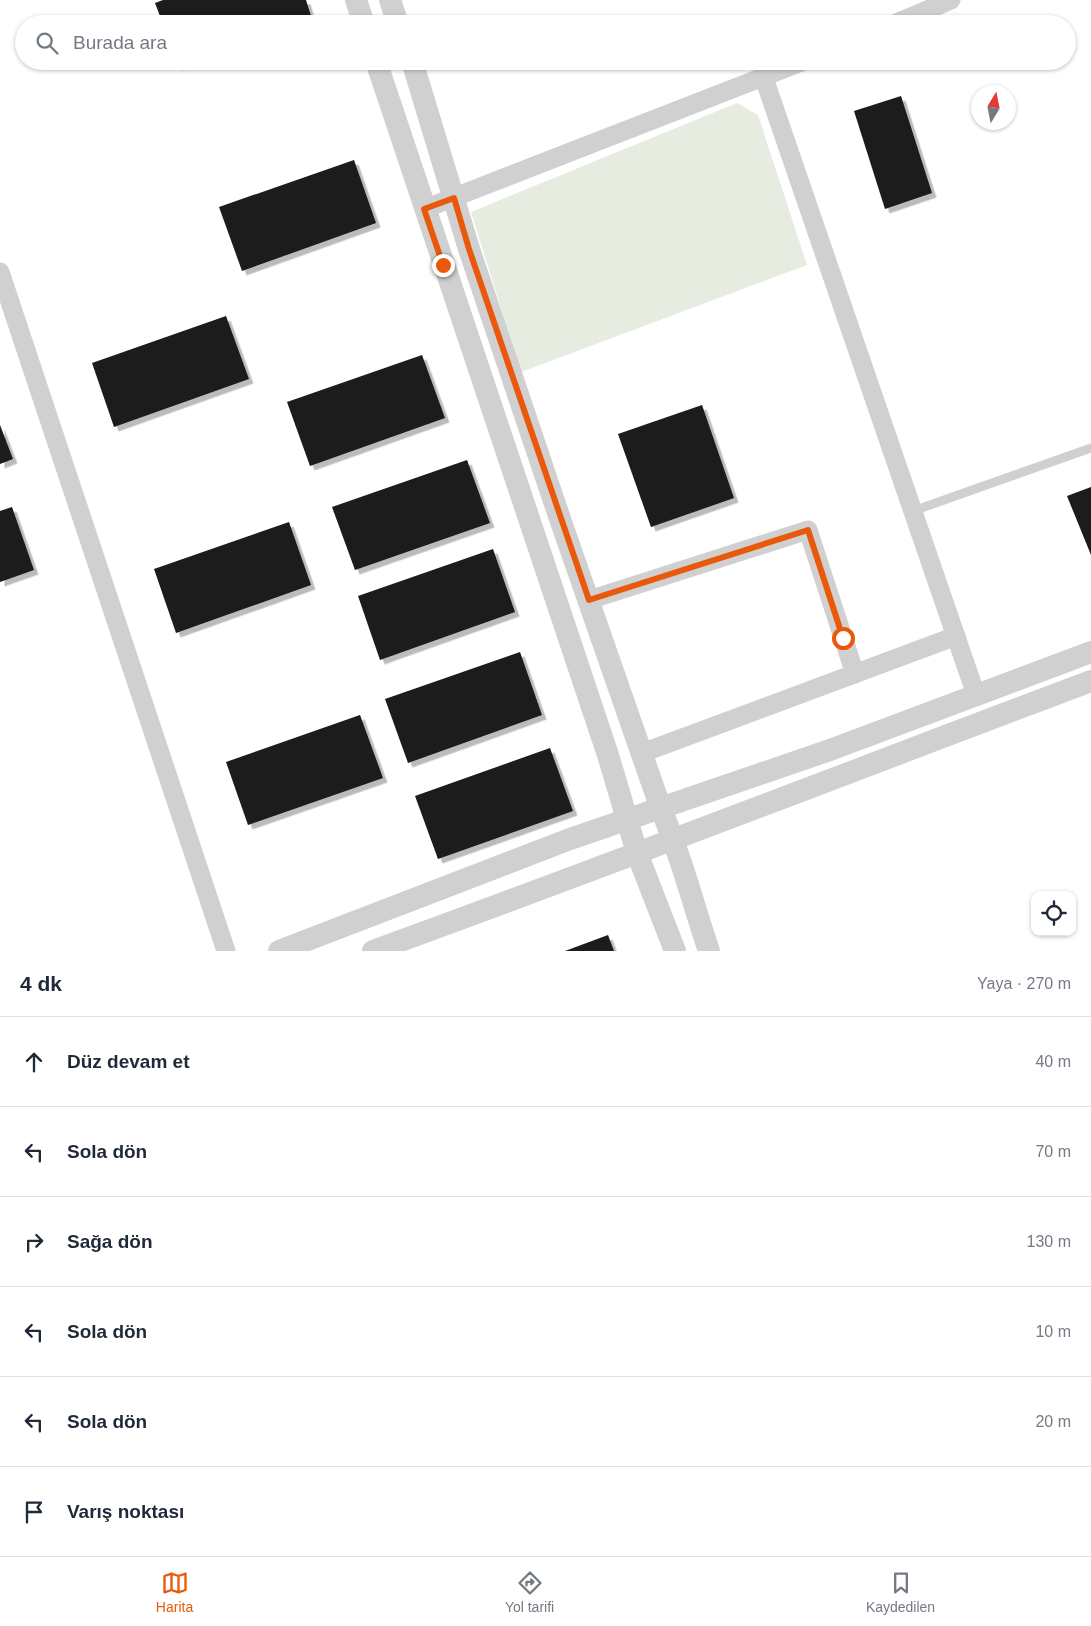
<!DOCTYPE html>
<html lang="tr">
<meta charset="utf-8">
<style>
:root{--surface:#fff;--page:#f2f2f3;--text:#1f2937;--muted:#747a83;--line:#e0e1e3;--accent:#ea580c}
body{margin:0;font-family:Helvetica,sans-serif;background:var(--page);color:var(--text)}
.controls{position:absolute;right:15px;bottom:15px;display:grid;overflow:hidden;border-radius:10px;box-shadow:0 1px 4px #0004}
.controls button{width:45px;height:45px;display:grid;place-items:center;padding:0;border:0;border-bottom:1px solid var(--line);background:var(--surface);color:var(--text);font:25px sans-serif}
.compass{position:absolute;left:971px;top:85px;width:45px;height:45px;border-radius:50%;background:var(--surface);box-shadow:0 1px 4px #0004;rotate:10deg}
.stop{position:absolute;width:15px;height:15px;margin:-11px;border:4px solid #ea580c;border-radius:50%;background:#fff}
.stop.end{background:#ea580c;border-color:#fff;box-shadow:0 1px 5px #0008}
.list{margin:0;padding:0;list-style:none}
h2{display:flex;justify-content:space-between;align-items:center;height:65px;margin:0;padding:0 20px;font-size:21px}
h2 small{font-size:16px;font-weight:400;color:var(--muted)}
.list li{display:grid;grid-template-columns:32px 1fr auto;gap:15px;align-items:center;box-sizing:border-box;height:90px;padding:0 20px;border-top:1px solid var(--line)}
.list b{display:block;font-size:19px;white-space:nowrap}
.list em{font-size:16px;font-style:normal;color:var(--muted)}
.icon{flex:none;width:28px;height:28px;fill:none;stroke:currentColor;stroke-width:2;stroke-linecap:round;stroke-linejoin:round}
.map{position:relative;flex:none;width:1091px;height:951px;overflow:hidden}
.search{position:absolute;background:var(--surface);box-shadow:0 1px 4px #0004;left:15px;right:15px;top:15px;height:55px;display:flex;align-items:center;gap:12px;box-sizing:border-box;padding:0 18px;border-radius:28px;color:var(--muted);font-size:19px}
.sheet{height:605px;background:var(--surface)}
nav{display:flex;justify-content:space-around;align-items:center;box-sizing:border-box;height:70px;border-top:1px solid var(--line);background:var(--surface);font-size:14px;color:var(--muted)}
nav a{display:grid;justify-items:center;gap:2px}
nav .on{color:var(--accent)}
.map>svg:first-child{display:block}
.park{fill:#e6ecdf}
.building{fill:#1a1a1a;filter:url(#shadow)}
.lines{fill:none;stroke-linecap:round;stroke-linejoin:round}
.service{stroke:#d0d0d0;stroke-width:9}
.minor{stroke:#d0d0d0;stroke-width:19}
.tertiary{stroke:#d0d0d0;stroke-width:22}
.route{stroke:#ea580c;stroke-width:6}
</style>
<div class="map">
<svg width="1091" height="951" viewBox="0 0 1091 951">
<defs>
<filter id="shadow"><feDropShadow dx="4.5" dy="4.5" stdDeviation="0" flood-color="#0004"/></filter>
</defs>
<rect width="100%" height="100%" fill="#fff"/>
<!-- park -->
<path class="park" d="M737 103 758 115 807 265 521 372 471 212Z"/>
<!-- building -->
<g class="building">
<path d="M163 0H306L312 19 298 24H163L155 3Z"/>
<path d="M176 61H191V62L178 66Z"/>
<path d="M901 96 932 193 885 209 854 111Z"/>
<path d="M354 160 376 223 242 271 219 207Z"/>
<path d="M226 316 249 379 114 427 92 363Z"/>
<path d="M422 355 445 418 310 466 287 402Z"/>
<path d="M702 405 734 498 651 527 618 434Z"/>
<path d="M0 425 13 459 0 464Z"/>
<path d="M467 460 490 523 355 570 332 507Z"/>
<path d="M1091 487V555L1067 496Z"/>
<path d="M12 507 34 570 0 582V511Z"/>
<path d="M289 522 311 585 176 633 154 569Z"/>
<path d="M493 549 515 612 380 660 358 596Z"/>
<path d="M520 652 542 715 408 763 385 699Z"/>
<path d="M360 715 383 778 248 825 226 762Z"/>
<path d="M550 748 573 811 438 859 415 796Z"/>
<path d="M608 935 614 951H565Z"/>
</g>
<g class="lines">
<!-- service -->
<path class="service" d="M913 511 1091 448"/>
<!-- minor -->
<g class="minor">
<path d="M894 24 951 0"/>
<path d="M764 78 976 695"/>
<path d="M424 209 804 61"/>
<path d="M0 272 226 951"/>
<path d="M589 600 808 530 855 674"/>
<path d="M642 753 956 636"/>
</g>
<!-- tertiary -->
<g class="tertiary">
<path d="M356 0 364 24"/>
<path d="M390 0 398 24"/>
<path d="M376 61 608 755 637 853 675 951"/>
<path d="M412 61 469 249 559 516 661 809C681 855 693 904 709 951"/>
<path d="M279 951 570 839 830 750 1091 652"/>
<path d="M373 951C613 864 852 771 1091 681"/>
</g>
</g>
<g class="lines">
<!-- route -->
<path class="route" d="M443 265 424 209 454 198 469 249 589 600 808 530 843 638"/>
</g>
</svg>
<div class="controls">
<button><svg class="icon" aria-label="locate" viewBox="0 0 24 24"><circle cx="12" cy="12" r="6"/><path d="M12 2v4M12 18v4M2 12h4M18 12h4"/></svg></button>
</div>
<svg class="compass" viewBox="-18 -18 36 36"><path d="M0-13l5 13h-10z" fill="#e53935"/><path d="M0 13l5-13h-10z" fill="#747a83"/></svg>
<div class="stop" style="left:843px;top:638px"></div>
<div class="stop end" style="left:443px;top:265px"></div>
<div class="search"><svg class="icon" aria-label="search" viewBox="0 0 24 24"><circle cx="10" cy="10" r="6"/><path d="M15 15l6 6"/></svg>Burada ara</div>
</div>
<section class="sheet">
<h2>4 dk<small>Yaya · 270 m</small></h2>
<ul class="list">
<li><svg class="icon" aria-label="ahead" viewBox="0 0 24 24"><path d="M12 20V5M6 11l6-6 6 6"/></svg><div><b>Düz devam et</b></div><em>40 m</em></li>
<li><svg class="icon" aria-label="left" viewBox="0 0 24 24"><path d="M17 20v-9H6M10 6l-5 5 5 5"/></svg><div><b>Sola dön</b></div><em>70 m</em></li>
<li><svg class="icon" aria-label="right" viewBox="0 0 24 24"><path d="M7 20v-9h11M14 6l5 5-5 5"/></svg><div><b>Sağa dön</b></div><em>130 m</em></li>
<li><svg class="icon" aria-label="left" viewBox="0 0 24 24"><path d="M17 20v-9H6M10 6l-5 5 5 5"/></svg><div><b>Sola dön</b></div><em>10 m</em></li>
<li><svg class="icon" aria-label="left" viewBox="0 0 24 24"><path d="M17 20v-9H6M10 6l-5 5 5 5"/></svg><div><b>Sola dön</b></div><em>20 m</em></li>
<li><svg class="icon" aria-label="arrive" viewBox="0 0 24 24"><path d="M6 21V4h12l-3 4 3 4H6"/></svg><div><b>Varış noktası</b></div></li>
</ul>
</section>
<nav>
<a class="on"><svg class="icon" aria-label="map" viewBox="0 0 24 24"><path d="M3 6l6-2 6 2 6-2v14l-6 2-6-2-6 2zM9 4v14M15 6v14"/></svg>Harita</a>
<a><svg class="icon" aria-label="directions" viewBox="0 0 24 24"><path d="M12 3l9 9-9 9-9-9zM9 14v-3h6M13 9l2 2-2 2"/></svg>Yol tarifi</a>
<a><svg class="icon" aria-label="saved" viewBox="0 0 24 24"><path d="M7 4h10v16l-5-4-5 4z"/></svg>Kaydedilen</a>
</nav>
